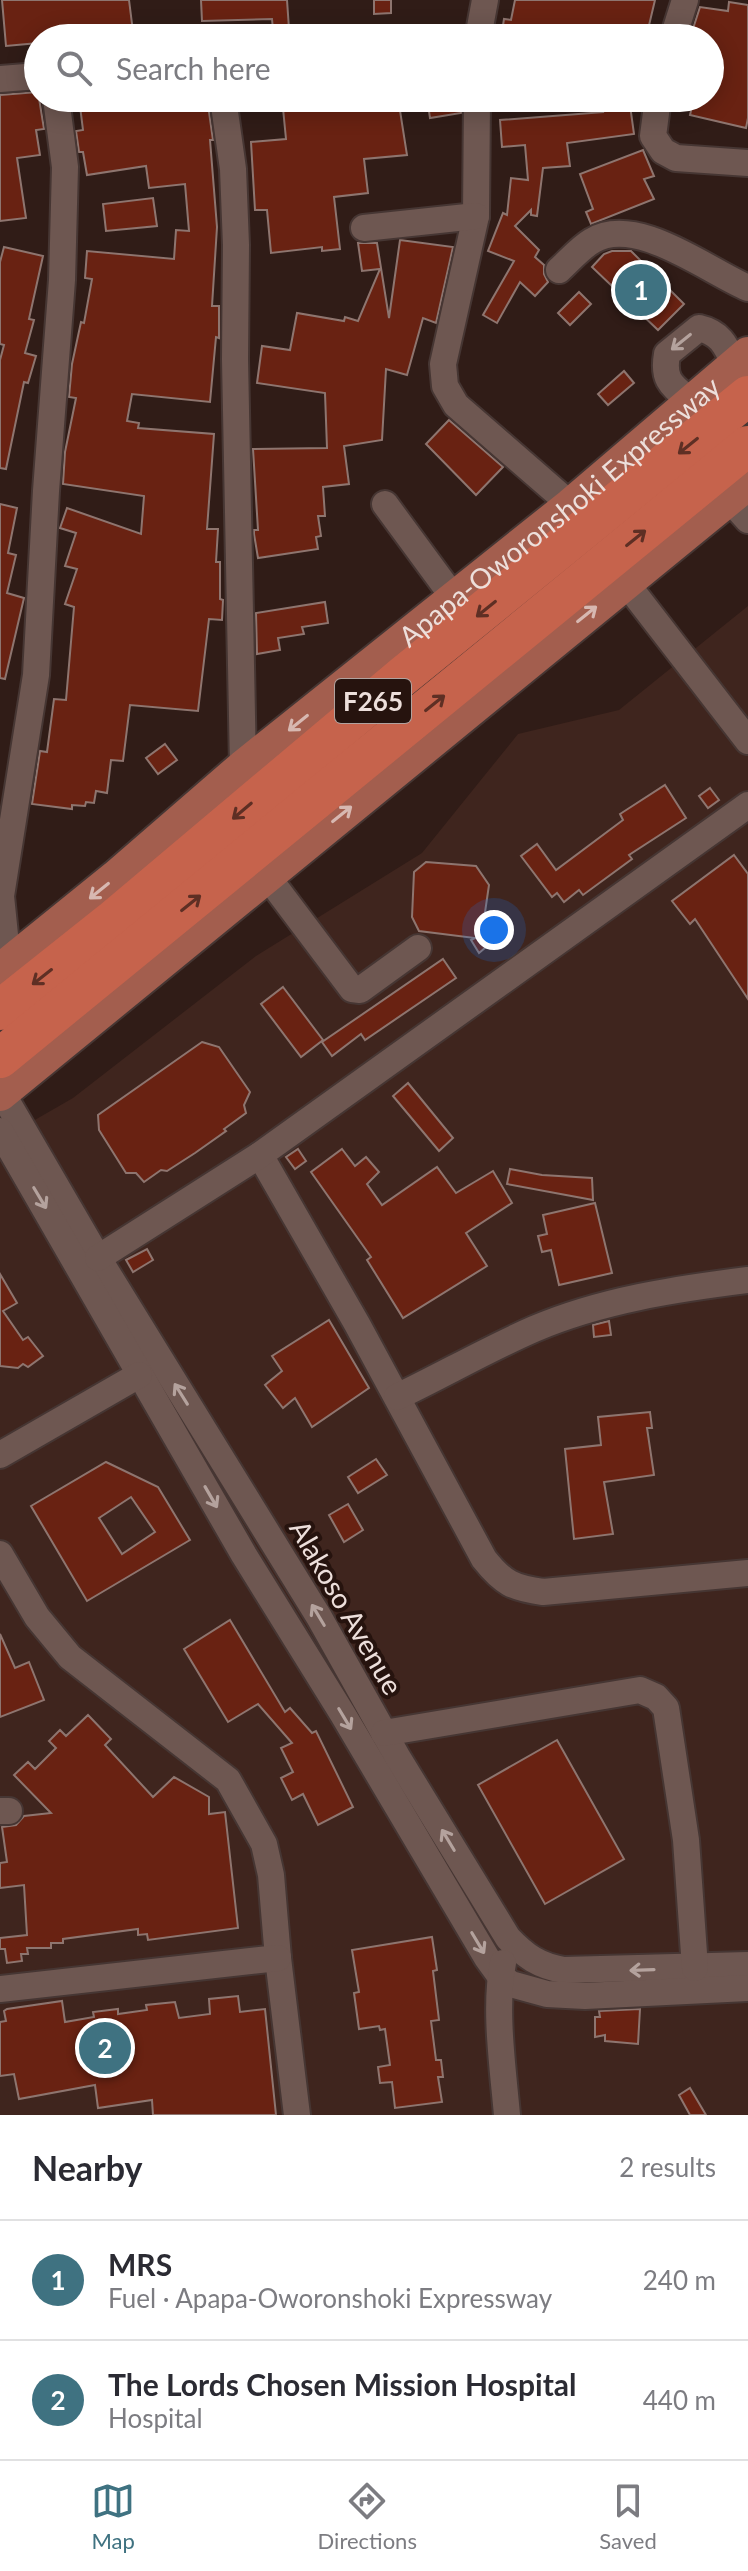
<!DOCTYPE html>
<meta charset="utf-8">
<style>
:root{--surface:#fff;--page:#f2f2f3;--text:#2b2b33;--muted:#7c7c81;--line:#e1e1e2;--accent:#3f7281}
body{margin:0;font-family:Lato,sans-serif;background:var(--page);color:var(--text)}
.you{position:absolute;left:494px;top:930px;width:28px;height:28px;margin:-20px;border:6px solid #fff;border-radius:50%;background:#1a73e8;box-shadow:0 0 0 12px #1a73e833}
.badge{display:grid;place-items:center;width:52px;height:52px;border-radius:50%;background:var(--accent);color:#fff;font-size:26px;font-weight:700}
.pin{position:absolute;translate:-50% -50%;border:4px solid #fff;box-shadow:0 2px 8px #0006}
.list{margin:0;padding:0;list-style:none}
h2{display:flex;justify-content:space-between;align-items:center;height:104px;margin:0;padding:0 32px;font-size:34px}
h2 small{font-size:26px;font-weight:400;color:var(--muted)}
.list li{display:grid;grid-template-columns:52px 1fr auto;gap:24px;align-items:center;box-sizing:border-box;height:120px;padding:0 32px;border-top:2px solid var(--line)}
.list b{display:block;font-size:30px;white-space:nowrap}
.list p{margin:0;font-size:26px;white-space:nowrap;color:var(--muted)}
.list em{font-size:26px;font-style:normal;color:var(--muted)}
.icon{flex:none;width:44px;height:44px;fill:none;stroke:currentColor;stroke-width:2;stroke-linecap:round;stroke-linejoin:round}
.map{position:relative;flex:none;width:748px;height:2115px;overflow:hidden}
.search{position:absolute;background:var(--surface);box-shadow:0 4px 20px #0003;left:24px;right:24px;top:24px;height:88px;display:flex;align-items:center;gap:20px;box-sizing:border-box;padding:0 28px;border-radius:44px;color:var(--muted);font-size:30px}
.sheet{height:344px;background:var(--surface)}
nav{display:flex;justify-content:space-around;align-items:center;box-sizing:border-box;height:112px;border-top:2px solid var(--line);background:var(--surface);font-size:22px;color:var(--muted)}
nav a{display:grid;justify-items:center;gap:4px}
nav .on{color:var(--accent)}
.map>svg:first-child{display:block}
.built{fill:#3f251e}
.building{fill:#692212;stroke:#8e756f;stroke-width:2;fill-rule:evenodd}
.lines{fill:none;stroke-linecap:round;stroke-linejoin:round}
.minor-casing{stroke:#463633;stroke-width:30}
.major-casing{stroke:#463633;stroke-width:38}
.highway-casing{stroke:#463633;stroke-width:44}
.minor{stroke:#6e5751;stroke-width:26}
.major{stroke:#a35e4e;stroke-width:34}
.highway{stroke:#c6634c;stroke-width:40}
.oneway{stroke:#b4a29d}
.oneway2{stroke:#5e2f24}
.oneway3{stroke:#d7b8b1}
.labels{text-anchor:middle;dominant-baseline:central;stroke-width:8;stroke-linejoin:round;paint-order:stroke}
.shield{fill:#26130e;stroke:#b1a29e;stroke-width:2}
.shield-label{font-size:26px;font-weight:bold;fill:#eddfdb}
.street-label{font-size:28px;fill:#eddfdb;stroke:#26130e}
</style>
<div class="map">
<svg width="748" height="2115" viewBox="0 0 748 2115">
<rect width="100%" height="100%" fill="#301c17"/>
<!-- built -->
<path class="built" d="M748 606V2115H0V1140L73 1098 256 956 422 853 518 734 619 710Z"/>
<!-- building -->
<g class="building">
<path d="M2 0H129L133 32 83 38H38V43L6 46Z"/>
<path d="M201 0H287L289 29 273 30 272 19 202 21Z"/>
<path d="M374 0H391V13L374 14Z"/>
<path d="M515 0H655L646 38H621L581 28 579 38H501L504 19 511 20Z"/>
<path d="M729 2 748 5V118L746 128 690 115 694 98H710V38H690L700 7 728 11Z"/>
<path d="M38 92 44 129 36 130 40 155 17 158 26 218 0 221V95Z"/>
<path d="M79 98H207L213 140H210L217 227 212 306H219V338L216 337 210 402 132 394 127 421 139 423 138 428 214 434 207 529H218L216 562H220V599L223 600 222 620 209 619 198 711 130 705 123 761 111 760 107 793 96 791 94 803 86 802 85 806 72 805V809L32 804 40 751 47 752 54 699 66 700 74 607 65 604 77 569 65 566 76 533 60 528 67 508 141 534 144 496 63 484 65 452 76 398 69 397 72 364 81 322 84 323 92 279 85 278 87 251 174 259 176 230 189 231 185 184 149 188 146 166 87 175 83 152H79L76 131 83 130Z"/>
<path d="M282 98H398L407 155 364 159 368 193 334 197 340 249 322 251V247L271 253 267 210H255L251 142 286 139Z"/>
<path d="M427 98H461V113L430 118Z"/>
<path d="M610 98H629L634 134 567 143 570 166 543 168 537 216 531 215V210L515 226 539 250 535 257 544 265V274L548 282 535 296 520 282 497 323 483 315 514 261 488 251 503 213 507 215 511 178 528 180 525 145 502 147 500 120 604 112 572 103Z"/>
<path d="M643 150 654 176 644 179 654 199 591 224 586 212 593 209 580 174Z"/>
<path d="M153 198 157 226 106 231 103 204Z"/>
<path d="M400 240 453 247 436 323 423 318 407 375 386 369 382 440 344 446 349 484 323 487 325 516H318L321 536 316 537 318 549 258 558 254 534V530H258L253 449 327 448 325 393 257 383 262 346 290 350 297 313 344 321 345 317 358 321 380 269 362 271 358 243H377L389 318Z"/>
<path d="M4 247 43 256 29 319 34 320 25 353 36 356 28 383 24 382 6 469 0 468V360L4 345 0 344V262Z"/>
<path d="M612 251H631L684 304 658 330 592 267 604 254Z"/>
<path d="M579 292 591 304 570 325 558 313Z"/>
<path d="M624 371 634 383 608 405 598 394Z"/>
<path d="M449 420 503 467 476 495 426 444Z"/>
<path d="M0 504 17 508 8 553 16 555 7 593 24 598 5 679 0 678Z"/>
<path d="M325 602 328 623 302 627 304 634 278 638 280 650 257 654 256 613Z"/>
<path d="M165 744 177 760 158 774 146 758Z"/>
<path d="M665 785 686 818 629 855 632 859 583 895 579 890 564 902 557 893 552 897 521 856 537 844 556 870 623 820 620 814Z"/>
<path d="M710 788 719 800 708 808 699 796Z"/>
<path d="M734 855 748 874V999L695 919 690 924 672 901Z"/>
<path d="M426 862 476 866 489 885 483 926 492 942 479 953 471 940 475 938 419 931 412 917 414 872Z"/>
<path d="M443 959 456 978 365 1040 361 1034 332 1056 322 1042Z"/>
<path d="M283 987 323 1040 301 1057 261 1004Z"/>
<path d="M202 1042 219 1047 250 1092 244 1105 246 1113 224 1129 226 1131 195 1153 167 1171 161 1170 144 1182 136 1173H126L99 1130 98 1115Z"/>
<path d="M408 1083 453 1138 439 1151 393 1096Z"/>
<path d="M298 1149 306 1161 295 1169 286 1157Z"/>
<path d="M342 1149 355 1166 366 1157 379 1172 367 1184 382 1205 437 1167 456 1193 493 1171 512 1203 466 1233 487 1266 403 1318 367 1260 371 1257 311 1172Z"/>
<path d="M510 1169 542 1175 592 1178 593 1200 507 1184Z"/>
<path d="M595 1203 612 1273 559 1285 551 1250 542 1252 538 1236 547 1234 543 1215Z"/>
<path d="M147 1249 153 1260 133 1272 126 1260Z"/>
<path d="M0 1274 17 1303 3 1311 23 1340 28 1337 43 1356 28 1367 23 1364 18 1368 0 1366Z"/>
<path d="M329 1320 369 1388 312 1427 295 1398 283 1408 265 1385 282 1371 272 1356Z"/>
<path d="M609 1321 611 1335 594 1337 593 1325Z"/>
<path d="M650 1412 652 1428H647L654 1475 604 1482 613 1534 574 1539 565 1449 601 1445 598 1417Z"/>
<path d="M376 1459 387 1475 358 1493 348 1477Z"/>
<path d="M106 1462 158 1487 190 1540 87 1601 31 1506ZM131 1497 155 1532 122 1554 99 1518Z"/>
<path d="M348 1504 363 1530 344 1542 329 1515Z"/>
<path d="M230 1620 285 1712 290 1708 312 1733 316 1731 353 1807 318 1825 303 1794 292 1800 281 1778 293 1772 281 1748 292 1743 258 1704 228 1722 184 1649Z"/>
<path d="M0 1634 15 1668 29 1662 44 1700 0 1717Z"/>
<path d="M88 1715 111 1739 105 1745 153 1797 174 1777 209 1797V1814L225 1812 238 1928 148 1940 147 1934 138 1935V1929L63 1939V1943H51V1948H27L28 1954H21L22 1961 7 1963 5 1949H0V1938L27 1935 24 1885 0 1888V1863L7 1862 2 1827 16 1825 24 1816 51 1813 14 1775 28 1762 35 1769 56 1748 49 1741 60 1730 66 1736Z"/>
<path d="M557 1740 624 1859 545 1904 478 1785Z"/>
<path d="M432 1937 437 1970 433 1971 439 2020 431 2021 436 2060H441L443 2077H438L442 2102 395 2108 392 2082 380 2083 378 2067 390 2065 385 2029 380 2030 379 2026 359 2029 354 1993 359 1992 352 1950Z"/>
<path d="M238 1996 240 2012 265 2009 276 2115H153L152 2100 98 2108 95 2085 19 2099 14 2074 0 2076V2022L6 2021 4 2011 7 2009 62 2001 65 2022 94 2017 93 2012 118 2009V2014L147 2010 146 2005 175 2002 179 2018 210 2014 209 1999Z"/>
<path d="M640 2009 638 2044 605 2041V2035L595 2037V2017H600L599 2011Z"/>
<path d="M690 2088 706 2115H690L679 2095Z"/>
</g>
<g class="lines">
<!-- minor casing -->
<g class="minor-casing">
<g id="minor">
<path d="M478 38 485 0"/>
<path d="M673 38 685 0"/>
<path d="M0 79 38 76"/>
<path d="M223 98 233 169 236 245 235 359 243 767"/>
<path d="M477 98 476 216 443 364 445 386 456 405 571 505"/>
<path d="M658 98 653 136 663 151 676 158 748 163"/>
<path d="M364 228 476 216"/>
<path d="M559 270C569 261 580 248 592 241 636 214 706 270 748 288"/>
<path d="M693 403C673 386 662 382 667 354L699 328C721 333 726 346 735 365"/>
<path d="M729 499 748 520"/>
<path d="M385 504 454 598"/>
<path d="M626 583 748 741"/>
<path d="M267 876 352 989 360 990 418 948"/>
<path d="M8 964 1 896 36 675 46 491 62 280 65 167 56 98"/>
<path d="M2 1093 98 1258 319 1617 398 1758 508 1938C525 1956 539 1966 564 1970L748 1965"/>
<path d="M0 1131 244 1555 342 1713 487 1958 500 1976 511 1984 547 1994 585 1996 748 1988"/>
<path d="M260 1155 357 1324 484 1559C503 1583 513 1588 543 1592L748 1573"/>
<path d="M98 1258 260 1155 748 805"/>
<path d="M397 1397C443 1375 488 1349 534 1329 602 1300 676 1289 748 1280"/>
<path d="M0 1455 139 1375"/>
<path d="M0 1554 37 1617 70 1657 228 1780 264 1844 271 1875 278 1958 297 2115"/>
<path d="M384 1733 640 1690 656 1697 666 1708 686 1840 695 1968"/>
<path d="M0 1811H9"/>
<path d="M503 1963C494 2008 503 2069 507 2115"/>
<path d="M0 1989 278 1958"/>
</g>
</g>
<!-- major casing -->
<g class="major-casing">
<g id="major">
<path id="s1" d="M0 971 116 877 243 767 571 505 748 354"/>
<path d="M0 1094 748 483"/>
</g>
</g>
<!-- highway casing -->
<g class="highway-casing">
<g id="highway">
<path d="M0 1010 112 921 403 676 748 396"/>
<path d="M0 1058 748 446"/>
</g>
</g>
<!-- minor -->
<use href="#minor" class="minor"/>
<!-- major -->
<use href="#major" class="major"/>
<!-- highway -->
<use href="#highway" class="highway"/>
</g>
<!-- one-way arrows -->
<defs><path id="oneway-shaft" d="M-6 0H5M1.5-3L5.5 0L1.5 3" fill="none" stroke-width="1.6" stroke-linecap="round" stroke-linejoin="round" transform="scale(2)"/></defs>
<g class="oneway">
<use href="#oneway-shaft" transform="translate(681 342) rotate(141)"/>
<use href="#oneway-shaft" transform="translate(40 1198) rotate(59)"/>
<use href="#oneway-shaft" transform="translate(181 1394) rotate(-122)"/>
<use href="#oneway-shaft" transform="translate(211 1497) rotate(60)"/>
<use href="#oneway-shaft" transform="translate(318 1615) rotate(-121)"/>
<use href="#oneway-shaft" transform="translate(345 1719) rotate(59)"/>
<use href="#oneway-shaft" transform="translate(448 1840) rotate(-121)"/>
<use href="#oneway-shaft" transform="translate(478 1943) rotate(59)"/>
<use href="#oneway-shaft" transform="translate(642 1970) rotate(178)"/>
</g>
<g class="oneway2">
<use href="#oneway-shaft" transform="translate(688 446) rotate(141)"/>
<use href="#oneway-shaft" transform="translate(636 538) rotate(-39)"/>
<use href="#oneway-shaft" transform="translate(486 609) rotate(141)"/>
<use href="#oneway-shaft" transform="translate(435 703) rotate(-39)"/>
<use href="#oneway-shaft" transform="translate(242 811) rotate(140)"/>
<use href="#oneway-shaft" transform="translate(191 903) rotate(-39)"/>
<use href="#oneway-shaft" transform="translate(42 977) rotate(142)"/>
</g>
<g class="oneway3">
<use href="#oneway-shaft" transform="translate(587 614) rotate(-39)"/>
<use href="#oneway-shaft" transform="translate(298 723) rotate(141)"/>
<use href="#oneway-shaft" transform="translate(342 814) rotate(-39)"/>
<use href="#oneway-shaft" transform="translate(99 891) rotate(141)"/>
</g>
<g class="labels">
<!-- shield labels -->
<rect class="shield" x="335" y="679" width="76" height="44" rx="6"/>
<g class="shield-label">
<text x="373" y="701">F265</text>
</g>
<!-- street labels -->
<g class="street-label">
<text stroke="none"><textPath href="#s1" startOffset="724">Apapa-Oworonshoki Expressway</textPath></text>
<text transform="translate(347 1607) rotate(60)">Alakoso Avenue</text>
</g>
</g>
</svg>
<div class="you"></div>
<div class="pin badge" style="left:641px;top:290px">1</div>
<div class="pin badge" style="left:105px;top:2048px">2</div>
<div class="search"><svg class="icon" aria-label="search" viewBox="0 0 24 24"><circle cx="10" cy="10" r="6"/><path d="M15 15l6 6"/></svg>Search here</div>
</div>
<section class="sheet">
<h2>Nearby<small>2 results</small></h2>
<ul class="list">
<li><span class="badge">1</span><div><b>MRS</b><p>Fuel · Apapa-Oworonshoki Expressway</p></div><em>240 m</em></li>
<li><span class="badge">2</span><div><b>The Lords Chosen Mission Hospital</b><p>Hospital</p></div><em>440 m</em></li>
</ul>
</section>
<nav>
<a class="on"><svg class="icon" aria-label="map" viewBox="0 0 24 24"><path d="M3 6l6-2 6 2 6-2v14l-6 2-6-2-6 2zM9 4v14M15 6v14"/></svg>Map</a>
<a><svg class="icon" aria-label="directions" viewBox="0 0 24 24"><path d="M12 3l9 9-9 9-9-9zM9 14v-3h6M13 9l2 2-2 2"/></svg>Directions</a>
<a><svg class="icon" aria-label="saved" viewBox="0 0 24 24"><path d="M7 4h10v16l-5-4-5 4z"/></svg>Saved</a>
</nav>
